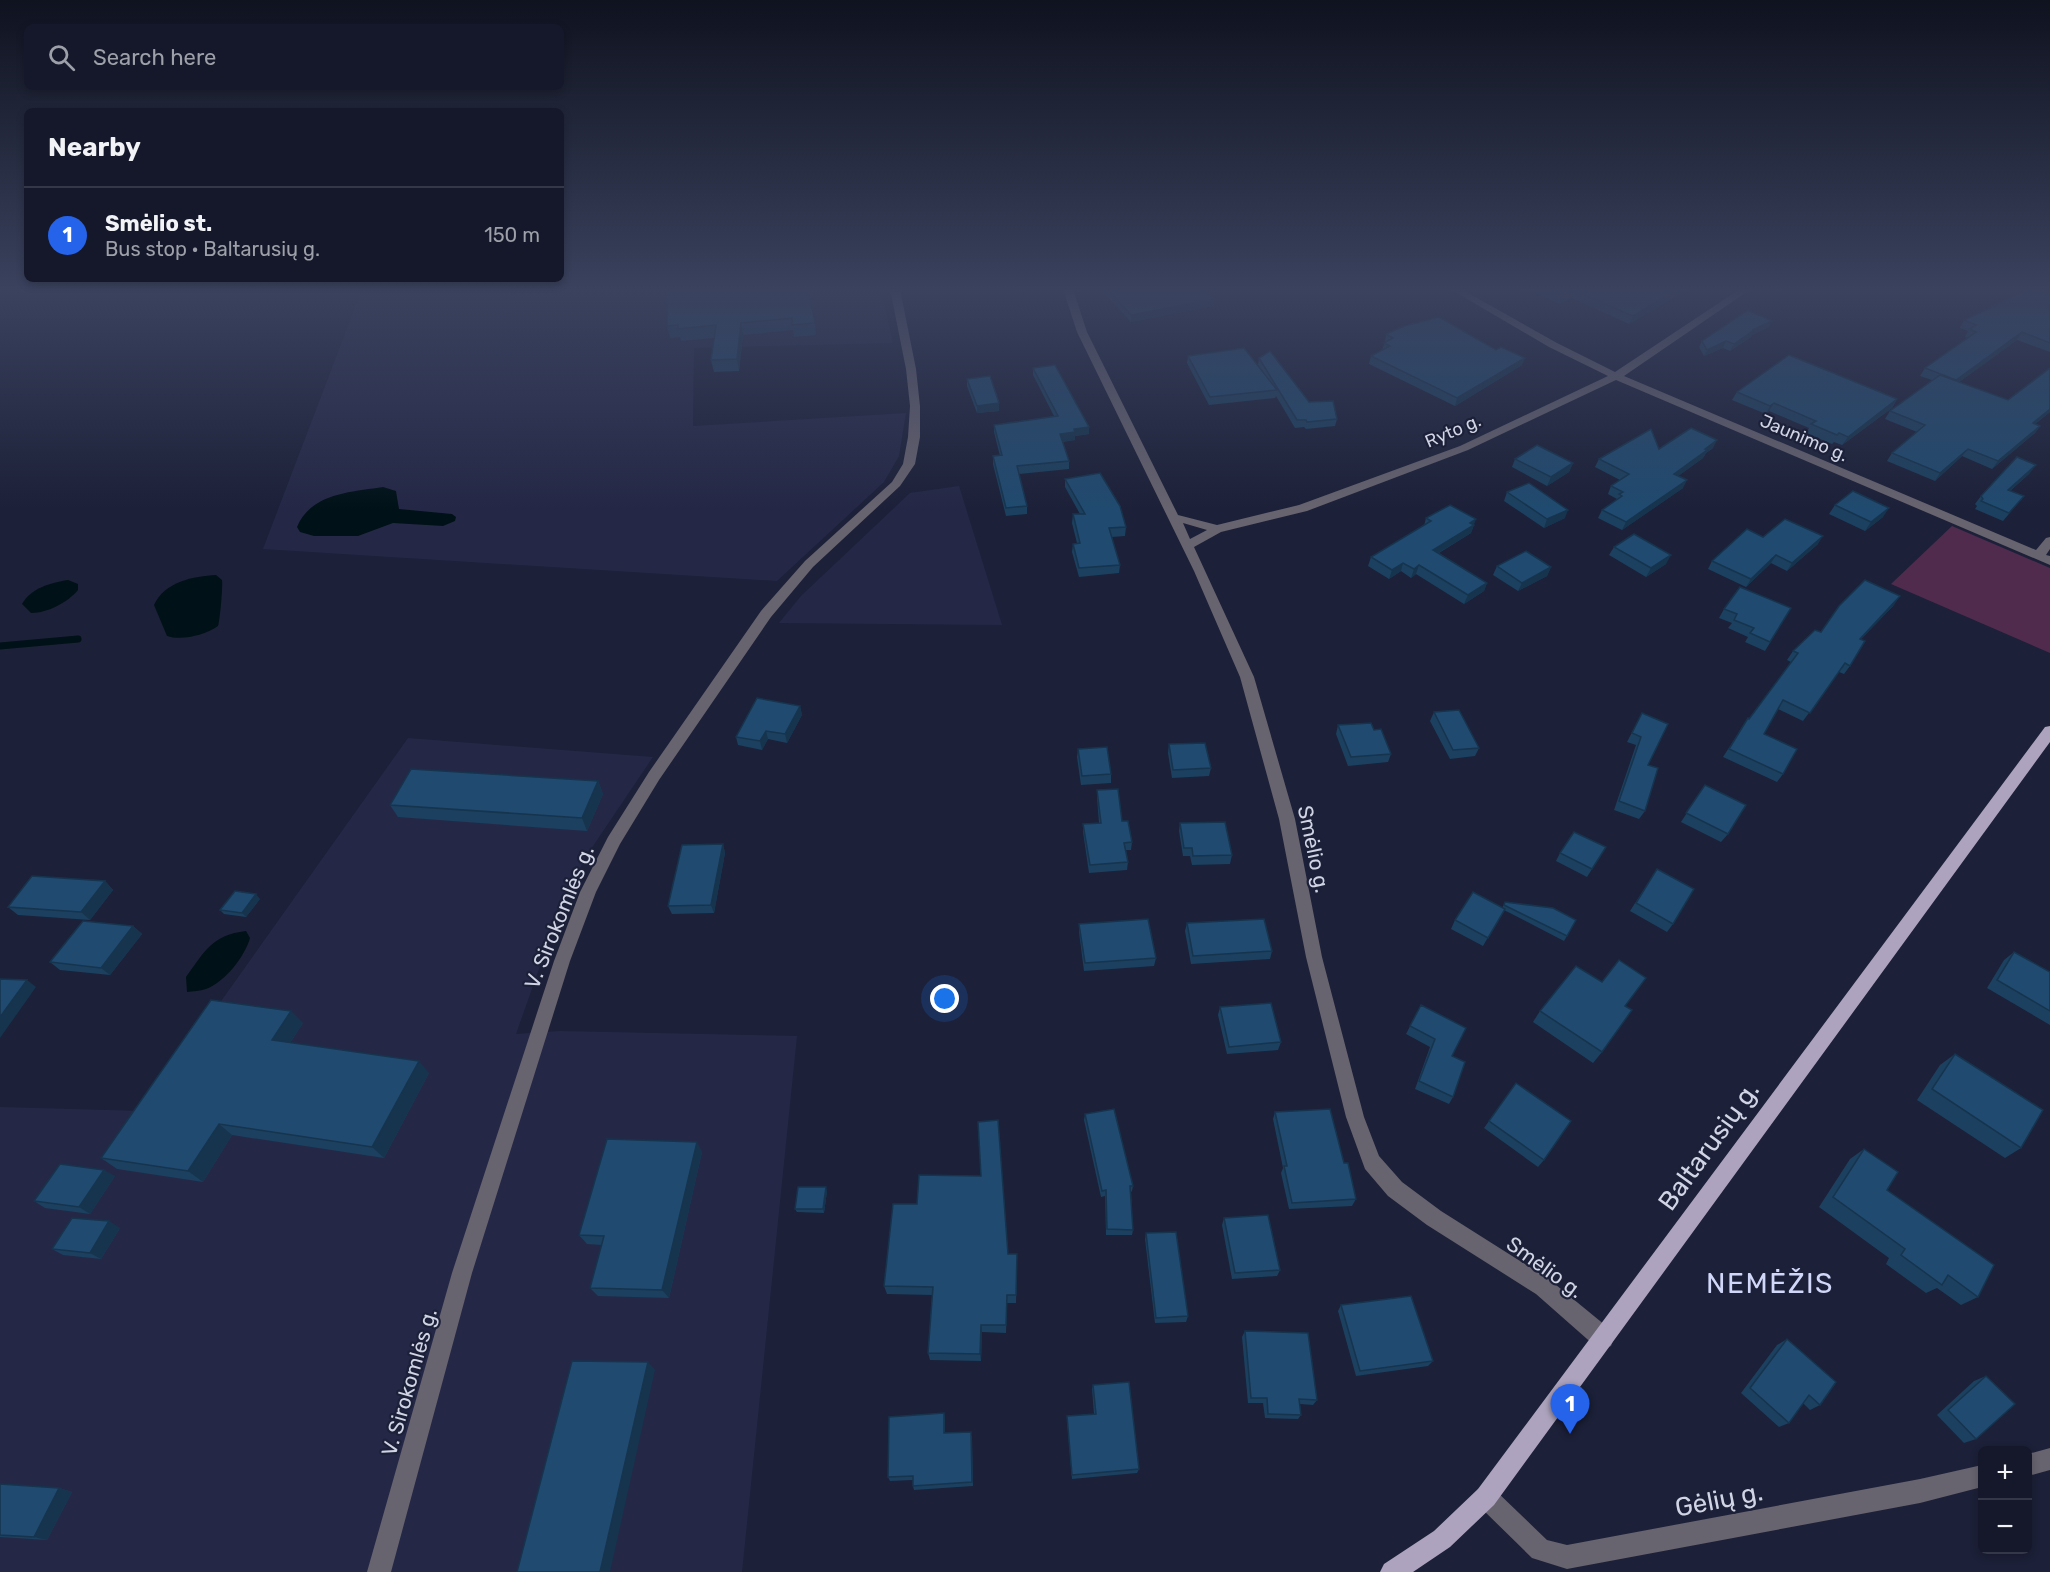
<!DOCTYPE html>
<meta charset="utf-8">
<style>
:root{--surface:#15182a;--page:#222536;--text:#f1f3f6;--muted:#9da0a8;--line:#343747;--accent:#2563eb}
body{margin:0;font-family:Rubik,sans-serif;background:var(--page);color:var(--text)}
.controls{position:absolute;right:18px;bottom:18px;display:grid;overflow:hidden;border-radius:9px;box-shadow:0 3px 9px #0003}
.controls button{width:54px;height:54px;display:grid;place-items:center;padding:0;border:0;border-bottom:2px solid var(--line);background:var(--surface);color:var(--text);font:30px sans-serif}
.you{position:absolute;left:945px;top:999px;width:21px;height:21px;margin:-15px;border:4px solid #fff;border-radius:50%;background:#1a73e8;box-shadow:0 0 0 9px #1a73e833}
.badge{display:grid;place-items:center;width:39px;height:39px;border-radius:50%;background:var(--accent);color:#fff;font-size:20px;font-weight:700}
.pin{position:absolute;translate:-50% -50px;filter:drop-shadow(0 2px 3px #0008)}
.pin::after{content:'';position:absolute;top:32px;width:21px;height:18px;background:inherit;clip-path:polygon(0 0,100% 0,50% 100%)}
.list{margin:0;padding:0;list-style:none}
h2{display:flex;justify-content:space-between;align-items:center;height:78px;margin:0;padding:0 24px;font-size:26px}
h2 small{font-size:20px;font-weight:400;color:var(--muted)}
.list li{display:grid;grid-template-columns:39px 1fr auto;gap:18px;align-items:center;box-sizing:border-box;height:96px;padding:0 24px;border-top:2px solid var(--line)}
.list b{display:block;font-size:22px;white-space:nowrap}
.list p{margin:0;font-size:20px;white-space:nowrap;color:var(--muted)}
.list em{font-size:20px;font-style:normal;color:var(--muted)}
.icon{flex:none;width:33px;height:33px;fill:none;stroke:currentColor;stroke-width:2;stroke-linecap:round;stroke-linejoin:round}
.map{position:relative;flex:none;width:2050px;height:1572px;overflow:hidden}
.search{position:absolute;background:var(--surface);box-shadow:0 3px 9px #0003;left:24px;top:24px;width:540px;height:66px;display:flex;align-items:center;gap:15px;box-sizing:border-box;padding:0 21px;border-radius:9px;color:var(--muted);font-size:22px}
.panel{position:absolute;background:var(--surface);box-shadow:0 3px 9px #0003;left:24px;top:108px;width:540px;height:174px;border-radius:9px}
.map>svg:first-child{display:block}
.built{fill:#242846}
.green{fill:#502b4e}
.water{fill:#001117}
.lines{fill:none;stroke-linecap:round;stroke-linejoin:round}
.stream{stroke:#001117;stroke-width:7}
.minor{fill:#67636f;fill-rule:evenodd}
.major{fill:#ada3be;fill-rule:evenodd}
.wall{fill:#1c405f}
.shaded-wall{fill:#16344e}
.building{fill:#204a6f;stroke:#16344e;stroke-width:1.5}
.labels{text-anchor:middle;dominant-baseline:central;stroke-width:4.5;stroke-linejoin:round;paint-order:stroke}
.far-street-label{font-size:18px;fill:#d0d4e4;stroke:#1c2038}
.street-label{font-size:21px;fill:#d0d4e4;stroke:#1c2038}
.near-street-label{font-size:26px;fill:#d0d4e4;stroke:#1c2038}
.near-quarter-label{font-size:28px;letter-spacing:1.5px;fill:#d0d7f8;stroke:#1c2038}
</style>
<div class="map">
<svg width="2050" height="1572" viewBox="0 0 2050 1572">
<rect width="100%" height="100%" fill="#1c2038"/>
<!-- built -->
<g class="built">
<path d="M362 289H881L893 343 694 348 693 426 906 413 899 456 884 482 777 581 263 549Z"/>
<path d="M959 486 1002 625 779 623 801 596 910 493Z"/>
<path d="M408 738 653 757 587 855 563 901 516 1034 559 1031 797 1036 742 1572H0V1107L143 1111Z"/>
</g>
<!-- green -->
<path class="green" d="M1952 526 2050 568V653L1891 584Z"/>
<!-- water -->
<g class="water">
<path d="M383 487 396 491 399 509 452 514 456 517 455 521 443 526 393 523 358 536H314L300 532 297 527C311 493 351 492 383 487Z"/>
<path d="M216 575 222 580C223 586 220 619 218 626 205 635 182 641 167 636L154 605C164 582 194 576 216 575Z"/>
<path d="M68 580 78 584V590C68 602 48 613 31 613L22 604C31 588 50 583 68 580Z"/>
<path d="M246 931 250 938C245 956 225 982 206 989 200 991 193 991 187 992L186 977C205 951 212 935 246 931Z"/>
</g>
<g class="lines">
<!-- stream -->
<path class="stream" d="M0 646 78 639"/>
<!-- minor -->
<g class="minor">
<path d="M890 289H900L916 369 920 406V437L915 464 900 486 813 567 771 617 659 780 620 844 596 892 570 961 472 1273 391 1572H367L452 1273 554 961 580 892 608 837 649 772 761 611 805 561 892 482 903 464 908 437 910 406 906 369Z"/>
<path d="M1063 289H1073L1087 332 1178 515 1217 525 1299 505 1460 446 1608 376 1549 347 1450 289H1461L1557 343 1615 372 1740 289H1751L1624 376 2036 550 2046 538 2050 537V549L2046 555 2050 556V565L1616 380 1468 450 1307 511 1221 532 1194 547 1254 677 1295 819 1322 957 1364 1117 1379 1156 1402 1182 1441 1211 1550 1280 1611 1330 1614 1338 1611 1346 1603 1349 1595 1346 1536 1294 1427 1225 1388 1196 1365 1169 1346 1117 1306 957 1279 819 1240 677 1194 571 1077 332ZM1183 523 1207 530 1190 539Z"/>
<path d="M2050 1448V1470L2028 1476V1454Z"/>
<path d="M1982 1465V1487L1920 1503 1567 1569 1532 1558 1478 1505 1474 1497 1478 1489 1486 1485 1494 1489 1547 1540 1567 1545 1920 1479Z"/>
</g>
<!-- major -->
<path class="major" d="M2050 726V742L1494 1505 1450 1547 1413 1572H1380L1384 1564 1434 1531 1478 1489 2045 727Z"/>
</g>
<!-- wall -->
<g class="wall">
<path d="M1100 289H1204L1214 299 1213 306 1131 322Z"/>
<path d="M1529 289H1688L1629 324 1572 298 1559 304Z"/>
<path d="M667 292 815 323 816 335 794 337 793 330 743 335 739 371 714 372 711 360 714 338 681 341 680 337 670 338 667 326Z"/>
<path d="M2050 295V352L2017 340 1959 382 2008 400 2050 368V412L2035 424 2040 426 2035 433 1992 469 1962 456 1935 481 1887 461 1892 453 1917 432 1885 419 1890 411 1932 380 1920 376 1925 368 1968 338 1965 337 1968 331 1960 328 1964 320Z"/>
<path d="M1769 327 1752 335 1751 337 1730 351 1723 348 1704 356 1699 347 1702 341Z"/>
<path d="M1386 334 1522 365 1455 406 1369 364 1371 356 1382 350 1385 342Z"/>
<path d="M1188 356 1258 365 1259 358 1309 402 1337 419 1335 426 1306 429 1304 427 1295 428 1276 396 1275 398 1209 405 1187 363Z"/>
<path d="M1033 368 1089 434 1075 436V440L1062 442 1069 461V469L1019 474 1027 506V514L1006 516 993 464V456H1000L994 432V425L1054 416 1033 375Z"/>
<path d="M967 379 999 411 977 413 967 386Z"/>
<path d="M1737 392 1897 399 1892 408 1842 445 1834 442 1832 444 1806 433 1809 428 1769 411 1766 414 1732 400Z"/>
<path d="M1713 448 1706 453 1703 458 1678 476 1683 488 1622 530 1598 518 1602 510 1617 500V499L1608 494 1611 486 1620 480 1595 467 1599 459 1659 449Z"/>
<path d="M1515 459 1573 463 1569 472 1547 486 1512 467Z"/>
<path d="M2030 473 2010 491 2024 496 2003 521 1975 509 1977 506 1975 504 1981 496Z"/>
<path d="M1065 479 1126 527 1125 536 1112 537 1120 565 1119 573 1079 577 1072 552 1073 544 1077 543 1072 523 1073 514H1080L1065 487Z"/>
<path d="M1507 492 1565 518 1544 528 1504 501Z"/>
<path d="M1835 505 1883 517 1865 531 1829 514Z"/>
<path d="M1426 518 1474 525 1471 533 1439 553 1487 583 1484 591 1464 604 1416 574 1411 578 1401 571 1389 579 1368 566 1371 557 1424 526Z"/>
<path d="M1763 537 1818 544 1787 571 1771 563 1746 587 1708 569 1712 561Z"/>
<path d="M1614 547 1666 564 1646 577 1609 555Z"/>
<path d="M1497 566 1551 567 1547 576 1518 591 1493 575Z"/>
<path d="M1894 605 1861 639 1850 666 1844 674 1839 672 1803 721 1778 709 1764 734 1783 774 1777 782 1723 757 1748 718 1749 719 1791 662 1787 660 1793 651 1821 632Z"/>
<path d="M1791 608 1765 651 1745 642 1748 637 1728 628 1732 623 1719 618 1724 609Z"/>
<path d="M800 706 802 715 787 743 768 739 762 750 738 745 736 737Z"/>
<path d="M1434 712 1479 748 1475 756 1450 759 1430 721Z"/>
<path d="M1642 713 1648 765 1645 811 1639 819 1614 810 1636 745 1627 742Z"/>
<path d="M1338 725 1374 730 1391 754 1388 762 1348 766 1336 734Z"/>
<path d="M1169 744 1211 768 1209 776 1172 778 1168 753Z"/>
<path d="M1078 749 1111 774V783L1081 785 1077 757Z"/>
<path d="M598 781 603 794 587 831 398 817 390 805Z"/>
<path d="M1705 785 1728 834 1721 842 1681 822Z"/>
<path d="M1097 790 1132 842 1131 850H1126L1128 862 1127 870 1089 873 1083 832V824L1099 823 1097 798Z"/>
<path d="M1180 823 1232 855 1230 864 1192 865 1190 856H1183L1179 831Z"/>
<path d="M723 844 725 853 714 913 672 914 668 906Z"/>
<path d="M1606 847 1587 877 1556 861 1560 853Z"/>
<path d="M1652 877 1673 924 1667 932 1630 911Z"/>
<path d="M105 881 113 890 90 920 18 915 8 907Z"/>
<path d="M260 899 246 917 224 914 220 910Z"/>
<path d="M1505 902 1567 936 1564 941 1504 910 1483 946 1451 929 1455 920 1502 908Z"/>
<path d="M1187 923 1272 951 1270 959 1191 964 1185 931Z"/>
<path d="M1079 924 1156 958 1154 966 1084 971 1079 932Z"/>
<path d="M133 926 142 934 110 975 60 970 50 962Z"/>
<path d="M2014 952 2050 972V1025L1987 988 2004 960Z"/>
<path d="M1602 982 1625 1006 1602 1052 1593 1063 1533 1022 1540 1011Z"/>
<path d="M1421 1005 1452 1056 1453 1097 1449 1104 1415 1089 1430 1047 1406 1034Z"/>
<path d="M1220 1007 1281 1042 1278 1050 1227 1054 1218 1015Z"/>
<path d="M303 1023 290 1043 429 1073 384 1158 232 1135 203 1182 117 1169 101 1158Z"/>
<path d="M1955 1054 2021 1148 2005 1158 1917 1100 1940 1065Z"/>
<path d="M1516 1083 1544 1160 1538 1167 1484 1128Z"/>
<path d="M1275 1112 1344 1163 1356 1199 1352 1206 1289 1209 1281 1173 1283 1168 1273 1119Z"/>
<path d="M1085 1114 1133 1186 1132 1191 1131 1192 1133 1230 1132 1235H1106L1105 1196 1101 1197 1084 1120Z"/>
<path d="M1864 1149 1887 1190 1978 1297 1961 1305 1937 1288 1926 1293 1886 1264 1889 1258 1819 1207 1850 1159Z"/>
<path d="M702 1152 669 1298 598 1296 590 1288 602 1245 587 1244 579 1235Z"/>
<path d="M115 1176 90 1214 45 1208 34 1201Z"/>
<path d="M827 1191 824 1213 797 1212 795 1209Z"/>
<path d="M1224 1218 1280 1270 1277 1276 1232 1279 1222 1225Z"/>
<path d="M120 1228 101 1259 63 1255 52 1249Z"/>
<path d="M1146 1233 1188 1316 1186 1322 1155 1323 1145 1239Z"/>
<path d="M1008 1254 1017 1262 1016 1303H1007L1006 1333 982 1332 981 1361 930 1360 928 1353 932 1295 887 1294 884 1286Z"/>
<path d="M1341 1305 1433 1361 1428 1366 1356 1376 1338 1311Z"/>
<path d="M1245 1331 1317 1400 1313 1405 1300 1404 1301 1415 1298 1419 1265 1418 1263 1403H1248L1242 1337Z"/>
<path d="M1787 1339 1820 1405 1810 1410 1803 1403 1789 1423 1779 1427 1741 1393 1777 1345Z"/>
<path d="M1986 1376 1976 1439 1964 1443 1937 1415 1974 1381Z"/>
<path d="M1093 1385 1139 1469 1137 1473 1072 1479 1067 1421V1416L1094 1414 1092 1389Z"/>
<path d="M944 1413 945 1418V1433L972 1436 973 1486 914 1490 913 1486V1480L890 1481 888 1477Z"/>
<path d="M0 1484 59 1488 72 1492 47 1540 0 1537Z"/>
</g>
<!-- shaded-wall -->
<g class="shaded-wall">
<path d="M1678 289H1688L1629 324 1633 316Z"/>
<path d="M1575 291 1572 298 1559 304 1562 296Z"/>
<path d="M1214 299 1213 306 1131 322V315Z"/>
<path d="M1772 321 1769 327 1752 335 1751 337 1730 351 1734 344 1752 330Z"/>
<path d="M741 323 743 335 739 371 737 359Z"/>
<path d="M2022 332 2017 340 1951 388 1956 380Z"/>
<path d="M1726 341 1723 348 1704 356 1707 350Z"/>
<path d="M1525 358 1522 365 1455 406 1457 398Z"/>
<path d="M1897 399 1892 408 1842 445 1848 437Z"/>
<path d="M999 403V411L977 413V406Z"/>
<path d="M1774 403 1769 411 1766 414 1770 406Z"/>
<path d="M2050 409V412L2027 430 2033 423Z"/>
<path d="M2040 426 2035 433 1992 469 1998 461Z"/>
<path d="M1089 427V434L1075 436V440L1059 442 1060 434 1074 429Z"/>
<path d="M1717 440 1713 448 1706 453 1703 458 1670 482 1674 474Z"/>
<path d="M1968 449 1962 456 1935 481 1940 473Z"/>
<path d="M1573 463 1569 472 1547 486 1551 477Z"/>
<path d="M2036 465 2030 473 2002 498 2008 490Z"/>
<path d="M1687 480 1683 488 1622 530 1626 522Z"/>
<path d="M1889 508 1883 517 1865 531 1871 522Z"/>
<path d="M1568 510 1565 518 1544 528 1547 519Z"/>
<path d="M1476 519 1471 533 1430 558 1433 550Z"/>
<path d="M1823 536 1818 544 1787 571 1792 563Z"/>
<path d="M1671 555 1666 564 1646 577 1651 568Z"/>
<path d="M1776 555 1771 563 1746 587 1751 579Z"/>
<path d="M1403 563 1401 571 1389 579 1392 570Z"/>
<path d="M1419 565 1416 574 1411 578 1414 569Z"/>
<path d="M1551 567 1547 576 1518 591 1522 583Z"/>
<path d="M1487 583 1484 591 1464 604 1468 595Z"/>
<path d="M1900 596 1894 605 1853 648 1860 639Z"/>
<path d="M800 706 802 715 787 743 785 734Z"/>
<path d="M766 731 768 739 762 750 760 741Z"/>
<path d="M598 781 603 794 587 831 582 818Z"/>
<path d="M723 844 725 853 714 913 711 905Z"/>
<path d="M105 881 113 890 90 920 81 912Z"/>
<path d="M256 894 260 899 246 917 242 913Z"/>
<path d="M133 926 142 934 110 975 101 968Z"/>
<path d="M27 980 36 987 0 1038V1017Z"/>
<path d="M291 1011 303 1023 284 1052 272 1040Z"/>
<path d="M419 1061 429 1073 384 1158 372 1147Z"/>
<path d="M219 1124 232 1135 203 1182 188 1171Z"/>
<path d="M697 1142 702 1152 669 1298 662 1290Z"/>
<path d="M104 1170 115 1176 90 1214 79 1207Z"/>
<path d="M826 1187 827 1191 824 1213 823 1209Z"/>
<path d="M109 1221 120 1228 101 1259 90 1253Z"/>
<path d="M981 1325 982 1332 981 1361 980 1354Z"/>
<path d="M648 1362 655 1370 610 1572H600Z"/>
<path d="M59 1488 72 1492 47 1540 34 1537Z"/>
</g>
<!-- building -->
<g class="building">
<path d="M695 289H809L815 323 792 325V318L741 323 737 359 711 360 716 325 678 329V325L667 326V292Z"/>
<path d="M1107 289H1204L1214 299 1131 315Z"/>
<path d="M1548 289H1678L1633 316 1575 291 1562 296Z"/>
<path d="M2030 289H2035L2050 295V343L2022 332 1956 380 1925 368 1976 332 1970 329 1976 325 1964 320Z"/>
<path d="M1748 310 1772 321 1752 330H1754L1734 344 1726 341 1707 350 1702 341Z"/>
<path d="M1439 317 1496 350 1501 347 1525 358 1457 398 1371 356 1390 346 1384 343 1393 338 1386 334 1404 326Z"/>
<path d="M1244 348 1277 390 1210 397 1188 356Z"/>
<path d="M1270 351 1309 402 1333 401 1337 419 1307 422 1306 420H1297L1259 358Z"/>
<path d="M1789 355 1897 399 1848 437 1839 433 1837 435 1811 424 1816 421 1774 403 1770 406 1737 392Z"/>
<path d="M1055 365 1089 427 1074 429 1075 432 1060 434 1069 461 1017 466 1027 506 1006 508 993 456 1002 455 994 425 1058 416 1033 368Z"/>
<path d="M2050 368V409L2033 423 2040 426 1998 461 1968 449 1940 473 1892 453 1925 425 1890 411 1940 375 2008 400Z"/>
<path d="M990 376 999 403 977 406 967 379Z"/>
<path d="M1691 428 1717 440 1705 449 1707 450 1674 474 1687 480 1626 522 1602 510 1622 496 1619 494 1623 492 1611 486 1629 474 1599 459 1651 429 1659 449Z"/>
<path d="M1537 445 1573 463 1551 477 1515 459Z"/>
<path d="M2017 457 2036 465 2008 490 2024 496 2009 513 1981 501 1983 499 1981 496Z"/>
<path d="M1100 473 1120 506 1126 527 1109 528 1120 565 1079 568 1073 544 1080 543 1073 514H1085L1065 479Z"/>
<path d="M1529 483 1568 510 1547 519 1507 492Z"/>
<path d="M1853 491 1889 508 1871 522 1835 505Z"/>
<path d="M1450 505 1476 519 1470 523 1474 525 1433 550 1487 583 1468 595 1419 565 1414 569 1403 563 1392 570 1371 557 1431 521 1426 518Z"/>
<path d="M1785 519 1823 536 1792 563 1776 555 1751 579 1712 561 1747 529 1763 537Z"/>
<path d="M1634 534 1671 555 1651 568 1614 547Z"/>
<path d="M1526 551 1551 567 1522 583 1497 566Z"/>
<path d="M1865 580 1900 596 1860 639 1865 641 1850 666 1845 663 1810 713 1783 700 1764 734 1797 749 1783 774 1729 749 1748 718 1749 719 1798 653 1793 651 1815 630 1821 632 1839 606Z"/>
<path d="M1740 587 1791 608 1770 642 1750 633 1754 628 1734 620 1737 614 1724 609Z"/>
<path d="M757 698 800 706 785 734 766 731 760 741 736 737Z"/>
<path d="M1459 710 1479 748 1453 750 1434 712Z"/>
<path d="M1642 713 1668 724 1648 765 1658 768 1645 811 1619 801 1641 737 1632 733Z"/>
<path d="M1371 723 1374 730 1381 729 1391 754 1351 757 1338 725Z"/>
<path d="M1205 743 1211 768 1173 770 1169 744Z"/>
<path d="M1107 747 1111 774 1082 776 1078 749Z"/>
<path d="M411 769 598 781 582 818 390 805Z"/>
<path d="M1705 785 1746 805 1728 834 1686 813Z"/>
<path d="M1118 789 1122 821H1128L1132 842 1124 843 1128 862 1090 865 1083 824 1101 823 1097 790Z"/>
<path d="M1225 822 1232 855 1193 856 1192 848H1184L1180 823Z"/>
<path d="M1574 832 1606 847 1592 869 1560 853Z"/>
<path d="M723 844 711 905 668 906 682 845Z"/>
<path d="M1657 869 1694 889 1673 924 1636 903Z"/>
<path d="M32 876 105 881 81 912 8 907Z"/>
<path d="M235 891 256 894 242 913 220 910Z"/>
<path d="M1473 892 1505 909 1488 938 1455 920Z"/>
<path d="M1505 902 1553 908 1576 920 1567 936 1504 905Z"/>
<path d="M1148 919 1156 958 1085 963 1079 924Z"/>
<path d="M1264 919 1272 951 1193 956 1187 923Z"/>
<path d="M83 921 133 926 101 968 50 962Z"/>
<path d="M2014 952 2050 972V1011L1997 980Z"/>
<path d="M1619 960 1646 978 1625 1006 1632 1010 1602 1052 1540 1011 1576 966 1602 982Z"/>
<path d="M0 979 27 980 0 1017Z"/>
<path d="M211 1000 291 1011 272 1040 419 1061 372 1147 219 1124 188 1171 101 1158Z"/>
<path d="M1271 1003 1281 1042 1229 1047 1220 1007Z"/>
<path d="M1421 1005 1466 1028 1452 1056 1465 1062 1453 1097 1419 1081 1435 1039 1410 1026Z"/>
<path d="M1955 1054 2043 1110 2021 1148 1932 1089Z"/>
<path d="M1516 1083 1571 1121 1544 1160 1489 1121Z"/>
<path d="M1114 1109 1133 1186H1130L1133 1230 1107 1229 1106 1190 1102 1191 1085 1114Z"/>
<path d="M1330 1109 1344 1163H1348L1356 1199 1292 1203 1284 1166H1287L1275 1112Z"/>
<path d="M998 1120 1008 1254H1017L1016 1295H1007L1006 1325H981L980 1354 928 1353 933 1287 884 1286 893 1204H917L919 1175 981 1176 978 1122Z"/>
<path d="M607 1139 697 1142 662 1290 590 1288 604 1236 579 1235Z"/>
<path d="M1864 1149 1898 1172 1887 1190 1994 1265 1978 1297 1948 1275 1942 1285 1901 1255 1905 1249 1833 1197Z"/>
<path d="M60 1164 104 1170 79 1207 34 1201Z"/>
<path d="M798 1187H826L823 1209H795Z"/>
<path d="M1268 1215 1280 1270 1235 1273 1224 1218Z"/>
<path d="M72 1218 109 1221 90 1253 52 1249Z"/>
<path d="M1176 1232 1188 1316 1156 1318 1146 1233Z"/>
<path d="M1411 1296 1433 1361 1360 1371 1341 1305Z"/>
<path d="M1245 1331 1308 1333 1317 1400 1299 1399 1301 1415 1268 1414 1267 1398H1251Z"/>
<path d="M1787 1339 1836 1382 1820 1405 1809 1395 1789 1423 1750 1388Z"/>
<path d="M572 1361 648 1362 600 1572H517Z"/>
<path d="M1986 1376 2015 1404 1976 1439 1948 1410Z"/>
<path d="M1129 1382 1139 1469 1072 1475 1067 1416 1096 1414 1093 1385Z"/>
<path d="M944 1413V1433L971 1432 972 1482 913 1486V1476L888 1477 889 1417Z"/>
<path d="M0 1484 59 1488 34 1537 0 1535Z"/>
</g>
<!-- sky -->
<linearGradient id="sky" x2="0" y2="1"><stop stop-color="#0f121f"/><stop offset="0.57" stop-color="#3a425e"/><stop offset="1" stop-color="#3a425e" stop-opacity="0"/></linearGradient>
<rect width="2050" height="509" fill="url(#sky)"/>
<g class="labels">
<!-- far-street labels -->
<g class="far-street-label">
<text transform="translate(1453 431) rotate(-23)">Ryto g.</text>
<text transform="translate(1804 438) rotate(23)">Jaunimo g.</text>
</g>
<!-- street labels -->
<g class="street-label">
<text transform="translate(1314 849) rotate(78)">Smėlio g.</text>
<text transform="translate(559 917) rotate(-68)">V. Sirokomlės g.</text>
<text transform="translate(1545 1267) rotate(36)">Smėlio g.</text>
<text transform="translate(409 1382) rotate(-74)">V. Sirokomlės g.</text>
</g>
<!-- near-street labels -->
<g class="near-street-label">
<text transform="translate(1709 1146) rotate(-54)">Baltarusių g.</text>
<text transform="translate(1719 1500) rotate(-11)">Gėlių g.</text>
</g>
<!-- near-quarter labels -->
<g class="near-quarter-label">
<text x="1770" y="1283">NEMĖŽIS</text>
</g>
</g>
</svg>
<div class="controls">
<button>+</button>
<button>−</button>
</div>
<div class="you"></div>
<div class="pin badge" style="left:1570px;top:1434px">1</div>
<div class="search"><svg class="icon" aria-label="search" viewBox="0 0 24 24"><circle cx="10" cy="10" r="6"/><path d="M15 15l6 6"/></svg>Search here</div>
<section class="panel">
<h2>Nearby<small></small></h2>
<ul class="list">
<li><span class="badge">1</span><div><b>Smėlio st.</b><p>Bus stop · Baltarusių g.</p></div><em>150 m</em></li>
</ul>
</section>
</div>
